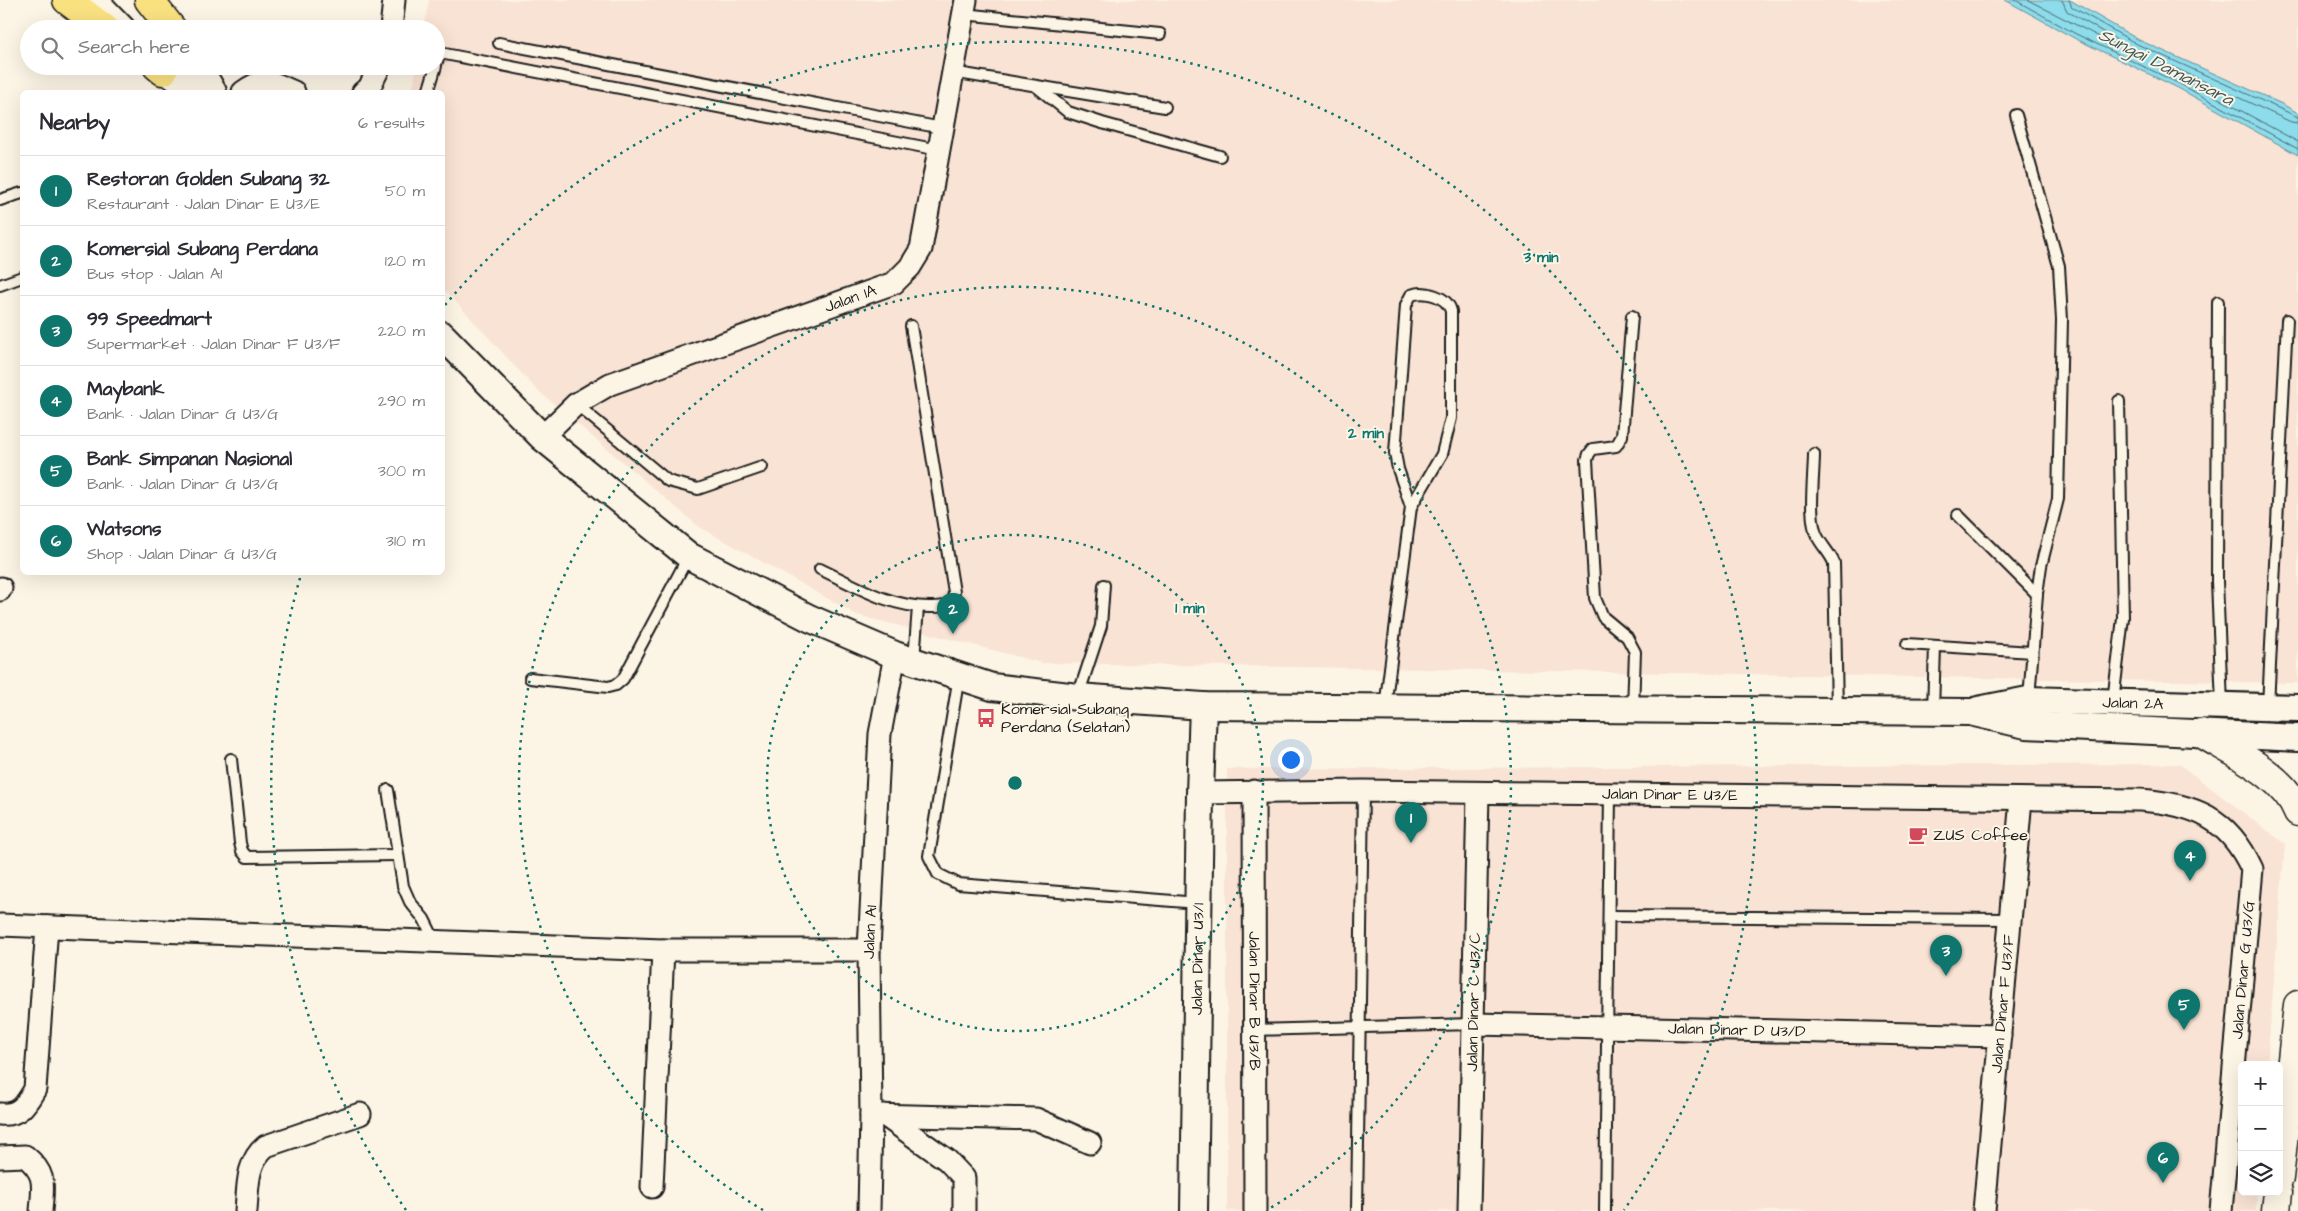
<!DOCTYPE html>
<meta charset="utf-8">
<style>
:root{--surface:#fff;--page:#f7f7f7;--text:#2b2b33;--muted:#7c7c81;--line:#e1e1e2;--accent:#0f766e}
body{margin:0;font-family:"Architects Daughter",sans-serif;background:var(--page);color:var(--text)}
.controls{position:absolute;right:15px;bottom:15px;display:grid;overflow:hidden;border-radius:8px;box-shadow:0 5px 20px #0002}
.controls button{width:45px;height:45px;display:grid;place-items:center;padding:0;border:0;border-bottom:1px solid var(--line);background:var(--surface);color:var(--text);font:25px sans-serif}
.you{position:absolute;left:1290px;top:759px;width:18px;height:18px;margin:-12px;border:4px solid #fff;border-radius:50%;background:#1a73e8;box-shadow:0 0 0 8px #1a73e833}
.badge{display:grid;place-items:center;width:32px;height:32px;border-radius:50%;background:var(--accent);color:#fff;font-size:16px;font-weight:700}
.pin{position:absolute;translate:-50% -41px;filter:drop-shadow(0 1px 2px #0008)}
.pin::after{content:'';position:absolute;top:26px;width:18px;height:15px;background:inherit;clip-path:polygon(0 0,100% 0,50% 100%)}
.list{margin:0;padding:0;list-style:none}
h2{display:flex;justify-content:space-between;align-items:center;height:65px;margin:0;padding:0 20px;font-size:21px}
h2 small{font-size:16px;font-weight:400;color:var(--muted)}
.list li{display:grid;grid-template-columns:32px 1fr auto;gap:15px;align-items:center;box-sizing:border-box;height:70px;padding:0 20px;border-top:1px solid var(--line)}
.list b{display:block;font-size:19px;white-space:nowrap}
.list p{margin:0;font-size:16px;white-space:nowrap;color:var(--muted)}
.list em{font-size:16px;font-style:normal;color:var(--muted)}
.icon{flex:none;width:28px;height:28px;fill:none;stroke:currentColor;stroke-width:2;stroke-linecap:round;stroke-linejoin:round}
.map{position:relative;flex:none;width:2298px;height:1211px;overflow:hidden}
.search{position:absolute;background:var(--surface);box-shadow:0 5px 20px #0002;left:20px;top:20px;width:425px;height:55px;display:flex;align-items:center;gap:12px;box-sizing:border-box;padding:0 18px;border-radius:28px;color:var(--muted);font-size:19px}
.panel{position:absolute;background:var(--surface);box-shadow:0 5px 20px #0002;left:20px;top:90px;width:425px;height:485px;border-radius:8px}
.map>svg:first-child{display:block}
.built{fill:#f9e3d4}
.water{fill:#8ddceb;stroke:#608f98}
.lines{fill:none;stroke-linecap:round;stroke-linejoin:round}
.shore{stroke:#49696f;stroke-width:1}
.service-casing{stroke:#1c1c1c;stroke-width:14}
.minor-casing{stroke:#1c1c1c;stroke-width:25}
.tertiary-casing{stroke:#1c1c1c;stroke-width:30}
.secondary-casing{stroke:#1c1c1c;stroke-width:31}
.primary-casing{stroke:#1c1c1c;stroke-width:31}
.service{stroke:#fcf5e5;stroke-width:10}
.minor{stroke:#fcf5e5;stroke-width:21}
.tertiary{stroke:#fcf5e5;stroke-width:26}
.secondary{stroke:#fcf5e5;stroke-width:28}
.primary{stroke:#fae180;stroke-width:28}
.ring{fill:none;stroke:#0f766e;stroke-width:2.5;stroke-dasharray:2.5 5}
.labels{text-anchor:middle;dominant-baseline:central;stroke-width:4;stroke-linejoin:round;paint-order:stroke}
.street-label{font-size:16px;fill:#1c1c1c;stroke:#fcf5e5}
.poi-label{font-size:16px;fill:#1c1c1c;stroke:#fcf5e5;text-anchor:start}
.water-label{font-size:18px;font-style:italic;fill:#3e565a;stroke:#fcf5e5}
.centre{fill:#0f766e;stroke:#fcf5e5;stroke-width:2.5}
.ring-label{font-size:15px;text-anchor:middle;font-weight:bold;fill:#0f766e;stroke:#fcf5e5;stroke-width:4;stroke-linejoin:round;paint-order:stroke}
</style>
<div class="map">
<svg width="2298" height="1211" viewBox="0 0 2298 1211">
<rect width="100%" height="100%" fill="#fcf5e5"/>
<filter id="ink" filterUnits="userSpaceOnUse"><feTurbulence type="fractalNoise" baseFrequency=".02" numOctaves="2"/><feDisplacementMap in="SourceGraphic" scale="10" xChannelSelector="R" yChannelSelector="G"/><feConvolveMatrix kernelMatrix="1 2 1 2 8 2 1 2 1" color-interpolation-filters="sRGB"/></filter>
<g filter="url(#ink)">
<!-- built -->
<g class="built">
<path d="M429 0H2298V683L1042 663 857 615 698 526 535 388 443 288 442 92H412L417 66H436V29H424Z"/>
<path d="M2179 764 2285 844 2267 1065H2242V1192H2257L2256 1211H1227V769Z"/>
</g>
<!-- water -->
<path class="water" d="M2005 0H2070L2139 40 2282 104 2298 113V155L2178 88 2074 38Z"/>
<g class="lines">
<!-- shore -->
<g class="shore">
<path d="M2015 0 2076 34 2180 84 2298 149"/>
<path d="M2028 0 2117 46 2120 45V42L2067 11 2062 0"/>
<path d="M2069 0 2072 7 2137 44 2298 117"/>
<path d="M2298 123 2291 122 2171 66 2168 68 2169 71 2298 142"/>
</g>
<!-- service casing -->
<g class="service-casing">
<g id="service">
<path d="M963 14 1160 34"/>
<path d="M499 43 942 128"/>
<path d="M436 64 440 53 939 150"/>
<path d="M952 72 1165 107"/>
<path d="M1036 86 1068 112 1102 123 1220 156"/>
<path d="M429 89 436 66"/>
<path d="M2016 115 2059 266 2062 320 2058 499 2041 566 2037 594 2029 699"/>
<path d="M0 200 22 193"/>
<path d="M0 285 22 277"/>
<path d="M2218 302 2217 581 2222 705"/>
<path d="M1632 316 1622 436 1616 446 1593 449 1589 454 1587 460 1595 598 1603 617 1627 637 1635 652 1633 708"/>
<path d="M576 404 668 481 698 489 762 467"/>
<path d="M1814 454C1814 476 1808 517 1817 536 1822 546 1830 553 1834 563L1837 710"/>
<path d="M1958 515 2037 594"/>
<path d="M820 569C856 586 891 608 932 607 944 607 953 606 954 592L911 326"/>
<path d="M1907 644 2032 652"/>
<path d="M914 660 918 607"/>
<path d="M959 676 929 856 938 874 958 884 1198 903"/>
<path d="M530 678 608 687 616 685 623 679 688 557"/>
<path d="M1078 696 1101 626 1104 585"/>
<path d="M2113 701 2123 618 2119 401"/>
<path d="M2268 706 2287 320"/>
<path d="M1385 707 1411 507 1398 469 1395 453 1406 305 1411 295C1425 290 1447 296 1451 311V418L1442 454 1411 507"/>
<path d="M1933 711 1935 646"/>
<path d="M231 759 240 843 242 851 247 857 397 855"/>
<path d="M388 790 403 886 410 902 424 919 435 941"/>
<path d="M1609 916 2010 919"/>
<path d="M1254 1030 1473 1024"/>
<path d="M1357 1211 1363 791"/>
<path d="M1605 1211 1610 794"/>
</g>
</g>
<!-- minor casing -->
<g class="minor-casing">
<g id="minor">
<path d="M391 29 394 0"/>
<path d="M243 92C266 75 270 82 294 92"/>
<path d="M363 92 368 90 380 66"/>
<path id="s1" d="M542 437 576 404 610 384 894 283 910 267 921 249 966 0"/>
<path d="M0 590 1 588"/>
<path id="s2" d="M1254 791 1255 1211"/>
<path id="s3" d="M1200 793 1363 791 2140 800C2194 804 2228 817 2252 869L2221 1211"/>
<path d="M0 925 663 950H869"/>
<path id="s4" d="M1473 1024 2000 1036"/>
<path d="M0 1114C20 1116 26 1104 35 1089L47 927"/>
<path d="M871 1115 1036 1119 1090 1143"/>
<path d="M884 1115 947 1160 964 1178V1211"/>
<path d="M0 1157 25 1156C47 1174 43 1185 41 1211"/>
<path d="M652 1187 663 950"/>
<path d="M246 1211C248 1188 246 1162 266 1146L360 1114"/>
<path id="s5" d="M869 1211 871 1115 869 950 880 734 895 655"/>
<path id="s6" d="M1469 1211 1478 793"/>
<path id="s7" d="M1984 1211 2021 799"/>
</g>
</g>
<!-- tertiary casing -->
<g class="tertiary-casing">
<g id="tertiary">
<path d="M94 0 122 29"/>
<path d="M159 66 197 92"/>
<path d="M198 66 213 92"/>
<path d="M442 335 542 437 689 556 809 618 895 655 992 687 1078 697 1203 706 1970 712 2026 725 2298 738"/>
<path id="s8" d="M1978 710 2028 700 2298 708"/>
<path id="s9" d="M1194 1211 1200 793 1203 706"/>
</g>
</g>
<!-- secondary casing -->
<g class="secondary-casing">
<g id="secondary">
<path d="M2201 733C2233 753 2284 774 2298 812"/>
<path d="M2279 1178 2298 1005"/>
<path d="M2276 1211 2278 1192"/>
</g>
</g>
<!-- primary casing -->
<g class="primary-casing">
<g id="primary">
<path d="M67 0 105 29"/>
<path d="M149 0 172 29"/>
<path d="M157 66 163 71"/>
</g>
</g>
<!-- service -->
<use href="#service" class="service"/>
<!-- minor -->
<use href="#minor" class="minor"/>
<!-- tertiary -->
<use href="#tertiary" class="tertiary"/>
<!-- secondary -->
<use href="#secondary" class="secondary"/>
<!-- primary -->
<use href="#primary" class="primary"/>
</g>
</g>
<!-- distance rings -->
<g class="ring">
<circle cx="1015" cy="783" r="248"/>
<path d="M763 1210A496 496 0 1 1 1267 1210"/>
<path d="M406 1210A744 744 0 0 1 300 578M445 305A744 744 0 0 1 1624 1210"/>
</g>
<!-- icons -->
<defs>
<g id="bus-bare" transform="scale(1.5)"><path d="M-5-6H5V4H4V6H2V4H-2V6H-4V4H-5ZM-3.5-4V0h7V-4ZM-3.5 1.2v1.5H-2V1.2ZM2 1.2v1.5H3.5V1.2Z" fill="#d1495b" stroke="#fcf5e5" stroke-width="2.5" paint-order="stroke"/></g>
<g id="cafe-bare" transform="scale(1.5)"><path d="M-5.5-4.5H6V0H3Q3 3.5 0 3.5H-2.5Q-5.5 3.5-5.5 0ZM3-3.2v2h1.7v-2ZM-6 4.5H4V6H-6Z" fill="#d1495b" stroke="#fcf5e5" stroke-width="2.5" paint-order="stroke"/></g>
</defs>
<g fill-rule="evenodd">
<use href="#bus-bare" x="986" y="718"/>
<use href="#cafe-bare" x="1918" y="835"/>
</g>
<g class="labels">
<!-- street labels -->
<g class="street-label">
<text stroke="none"><textPath href="#s1" startOffset="342">Jalan 1A</textPath></text>
<text stroke="none"><textPath href="#s8" startOffset="156">Jalan 2A</textPath></text>
<text stroke="none"><textPath href="#s3" startOffset="470">Jalan Dinar E U3/E</textPath></text>
<text stroke="none"><textPath href="#s5" startOffset="279">Jalan A1</textPath></text>
<text stroke="none"><textPath href="#s9" startOffset="252">Jalan Dinar U3/1</textPath></text>
<text transform="translate(2243 970) rotate(-85)">Jalan Dinar G U3/G</text>
<text stroke="none"><textPath href="#s2" startOffset="210">Jalan Dinar B U3/B</textPath></text>
<text stroke="none"><textPath href="#s6" startOffset="209">Jalan Dinar C U3/C</textPath></text>
<text stroke="none"><textPath href="#s7" startOffset="208">Jalan Dinar F U3/F</textPath></text>
<text stroke="none"><textPath href="#s4" startOffset="264">Jalan Dinar D U3/D</textPath></text>
</g>
<!-- poi labels -->
<g class="poi-label">
<text x="1001" y="709">Komersial Subang<tspan x="1001" dy="18">Perdana (Selatan)</tspan></text>
<text x="1933" y="835">ZUS Coffee</text>
</g>
<!-- water labels -->
<g class="water-label">
<text transform="translate(2166 67) rotate(27)">Sungai Damansara</text>
</g>
</g>
<circle cx="1015" cy="783" r="8" class="centre"/>
<g class="ring-label">
<text x="1541" y="262">3 min</text>
<text x="1366" y="438">2 min</text>
<text x="1190" y="613">1 min</text>
</g>
</svg>
<div class="controls">
<button>+</button>
<button>−</button>
<button><svg class="icon" aria-label="layers" viewBox="0 0 24 24"><path d="M12 4l9 5-9 5-9-5zM3 14l9 5 9-5"/></svg></button>
</div>
<div class="you"></div>
<div class="pin badge" style="left:1411px;top:843px">1</div>
<div class="pin badge" style="left:953px;top:634px">2</div>
<div class="pin badge" style="left:1946px;top:976px">3</div>
<div class="pin badge" style="left:2190px;top:881px">4</div>
<div class="pin badge" style="left:2184px;top:1030px">5</div>
<div class="pin badge" style="left:2163px;top:1183px">6</div>
<div class="search"><svg class="icon" aria-label="search" viewBox="0 0 24 24"><circle cx="10" cy="10" r="6"/><path d="M15 15l6 6"/></svg>Search here</div>
<section class="panel">
<h2>Nearby<small>6 results</small></h2>
<ul class="list">
<li><span class="badge">1</span><div><b>Restoran Golden Subang 32</b><p>Restaurant · Jalan Dinar E U3/E</p></div><em>50 m</em></li>
<li><span class="badge">2</span><div><b>Komersial Subang Perdana</b><p>Bus stop · Jalan A1</p></div><em>120 m</em></li>
<li><span class="badge">3</span><div><b>99 Speedmart</b><p>Supermarket · Jalan Dinar F U3/F</p></div><em>220 m</em></li>
<li><span class="badge">4</span><div><b>Maybank</b><p>Bank · Jalan Dinar G U3/G</p></div><em>290 m</em></li>
<li><span class="badge">5</span><div><b>Bank Simpanan Nasional</b><p>Bank · Jalan Dinar G U3/G</p></div><em>300 m</em></li>
<li><span class="badge">6</span><div><b>Watsons</b><p>Shop · Jalan Dinar G U3/G</p></div><em>310 m</em></li>
</ul>
</section>
</div>
